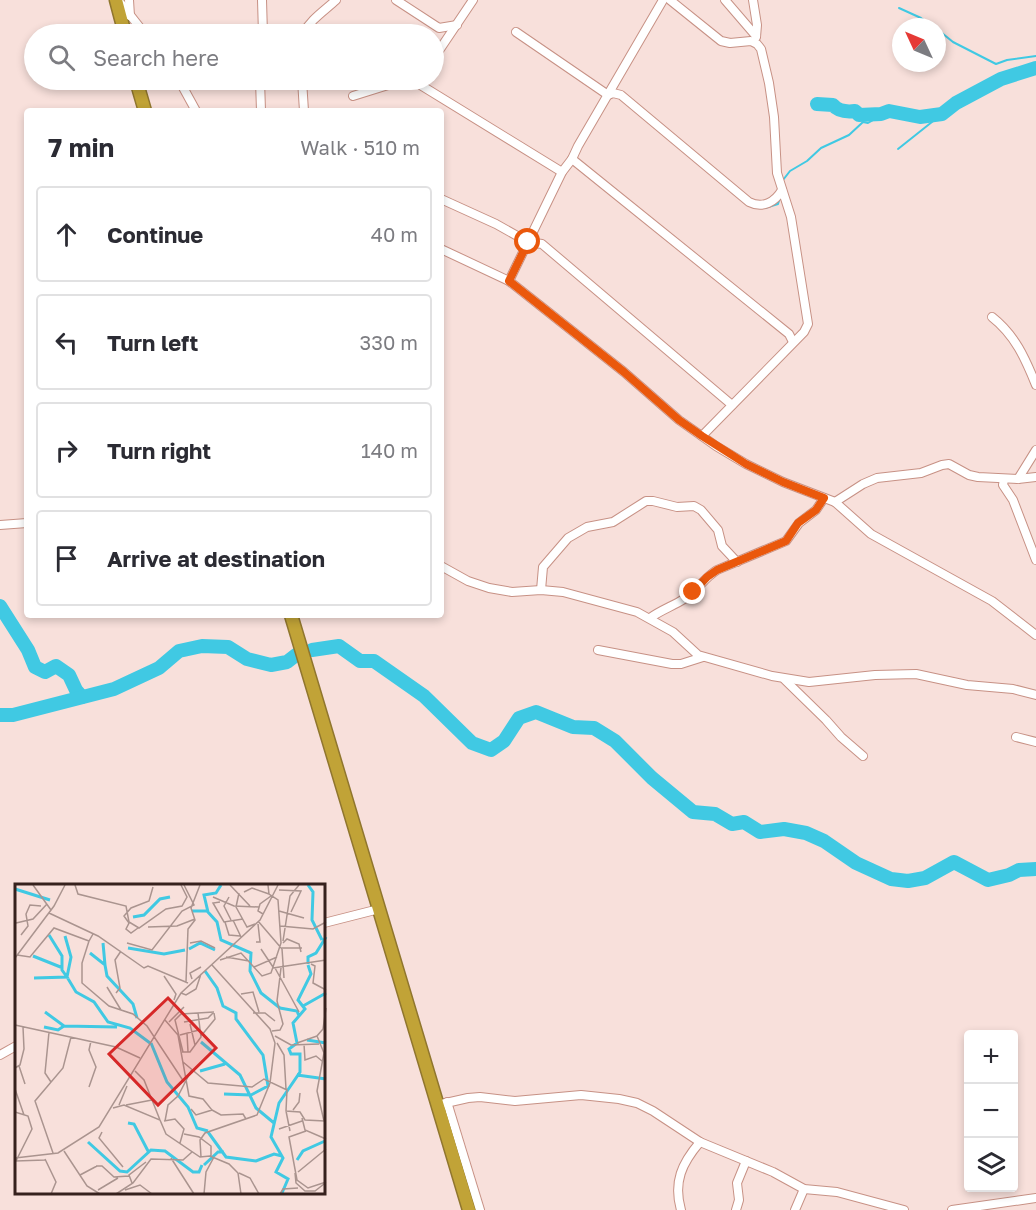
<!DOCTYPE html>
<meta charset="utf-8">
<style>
:root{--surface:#fff;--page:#f2f2f3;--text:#2b2b33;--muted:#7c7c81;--line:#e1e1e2}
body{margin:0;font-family:"Golos Text",sans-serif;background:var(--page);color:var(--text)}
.controls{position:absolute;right:18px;bottom:18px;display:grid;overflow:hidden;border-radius:6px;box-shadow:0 3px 9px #0003}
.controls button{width:54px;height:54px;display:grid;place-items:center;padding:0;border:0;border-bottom:2px solid var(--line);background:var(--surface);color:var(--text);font:30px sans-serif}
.compass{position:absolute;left:892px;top:18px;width:54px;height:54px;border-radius:50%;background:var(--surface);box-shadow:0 3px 9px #0003;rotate:314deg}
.stop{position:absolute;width:18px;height:18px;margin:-14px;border:4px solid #ea580c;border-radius:50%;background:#fff}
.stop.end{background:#ea580c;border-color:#fff;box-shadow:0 2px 6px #0008}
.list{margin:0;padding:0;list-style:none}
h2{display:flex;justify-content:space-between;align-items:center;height:78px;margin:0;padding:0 24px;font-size:26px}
h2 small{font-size:20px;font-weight:400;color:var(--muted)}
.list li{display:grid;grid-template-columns:39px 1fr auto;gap:18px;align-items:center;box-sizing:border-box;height:96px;margin:0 12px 12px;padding:0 12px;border:2px solid var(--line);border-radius:6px}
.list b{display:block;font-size:22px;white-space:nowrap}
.list em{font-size:20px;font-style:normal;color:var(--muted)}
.icon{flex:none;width:33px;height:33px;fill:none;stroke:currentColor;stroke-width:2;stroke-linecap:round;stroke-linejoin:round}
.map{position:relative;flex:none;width:1036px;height:1210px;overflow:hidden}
.search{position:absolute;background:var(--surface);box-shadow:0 3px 9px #0003;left:24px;top:24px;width:420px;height:66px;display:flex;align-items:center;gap:15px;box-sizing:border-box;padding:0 21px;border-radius:33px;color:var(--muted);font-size:22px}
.panel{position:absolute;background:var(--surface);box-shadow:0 3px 9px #0003;left:24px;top:108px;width:420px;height:510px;border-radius:6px}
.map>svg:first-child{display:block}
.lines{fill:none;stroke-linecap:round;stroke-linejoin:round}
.stream{stroke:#40c9e3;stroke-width:2}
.river{stroke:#40c9e3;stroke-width:14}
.minor-casing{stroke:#c79185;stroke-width:10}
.highway-casing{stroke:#90762e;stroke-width:15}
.minor{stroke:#fff;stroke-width:8}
.highway{stroke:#c1a337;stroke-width:12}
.route{stroke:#ea580c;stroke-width:8}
.inset-river{fill:none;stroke:#40c9e3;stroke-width:3}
.inset-road{fill:none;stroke:#aa948f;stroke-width:1.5}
.view{fill:#d62828;fill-opacity:0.15;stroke:#d62828;stroke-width:3}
.inset-edge{fill:none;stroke:#36211d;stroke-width:3}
</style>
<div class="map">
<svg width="1036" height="1210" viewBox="0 0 1036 1210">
<rect width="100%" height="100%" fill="#f8e0db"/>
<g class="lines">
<!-- stream -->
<g class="stream">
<path d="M899 8 921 18 934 27"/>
<path d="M937 29 953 42 996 64 1007 60 1036 56"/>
<path d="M898 149 942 114"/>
<path d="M783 180 790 171 807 161 821 148 849 135 863 122 868 123 889 111"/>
<path d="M765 208 778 204 780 197"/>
</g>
<!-- river -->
<g class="river">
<path d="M817 104 833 105C838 111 847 112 855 111L859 115 881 114 889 111 920 117 942 114 956 103 1001 79 1036 68"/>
<path d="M0 606 28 650 35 667 45 672 56 666 69 675 76 690 82 697"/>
<path d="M312 650 339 646 360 661H374L424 696 472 743 491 750 504 741 519 718 536 712 573 727 594 728 615 741 652 778 693 812 715 814 732 824 744 822 760 832 784 829 806 833 824 841 856 863 891 879 908 881 925 878 954 862 988 880 1009 875 1019 870 1036 869"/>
<path d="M0 715H13L114 689 159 668 179 651 202 646 228 647 247 659 271 665 287 662 296 655"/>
</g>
<!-- minor casing -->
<g class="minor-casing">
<g id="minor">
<path d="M129 0 130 16"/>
<path d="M262 0 263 34"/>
<path d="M396 0 439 28 457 25"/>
<path d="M670 0 721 41 730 43 751 41 757 44 761 49 769 83 774 117 777 173 791 217 808 324 804 332 702 436"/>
<path d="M725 0 756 36"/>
<path d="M753 0 757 25 756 37"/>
<path d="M119 1 145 34"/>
<path d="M516 32 608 95 613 93 621 95 749 202C763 209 775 202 782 190"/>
<path d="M303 34C310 20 324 11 336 0"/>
<path d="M434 58 473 0"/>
<path d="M179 80 196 111"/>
<path d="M260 80 261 111"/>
<path d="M302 80 304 111"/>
<path d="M353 96 401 81H414L562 172"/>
<path d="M572 159 789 334 793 342"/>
<path d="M441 199 496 224 528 242 542 244 732 405"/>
<path d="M441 249 509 281 624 372 679 420 716 446 746 464 783 482 835 502 871 534 992 601 1036 635"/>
<path d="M509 281 562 172 572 159 578 146 663 0"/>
<path d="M992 317C1015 335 1025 358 1036 385"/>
<path d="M1004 479 1003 485 1013 500 1036 560"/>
<path d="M1018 479 1036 450"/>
<path d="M835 502 863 484 877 478 921 473 942 465 949 464 969 475 978 477 1018 479 1036 477"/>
<path d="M0 525 27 523"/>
<path d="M441 566 468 581 489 588 512 592 541 590 563 592 637 612 673 632 698 655 772 676 809 682 875 675 916 674 967 685 1013 689 1036 695"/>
<path d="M541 590 543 567 568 538 587 527 613 522 646 501H653L677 507 694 506 701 510 718 530 722 546 737 562"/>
<path d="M650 618C661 610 673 606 684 599 697 591 704 578 717 570L786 541 799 523 816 510 824 498"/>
<path d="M598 650 672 664H681L703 657"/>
<path d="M785 680 826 720 841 737 863 756"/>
<path d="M1016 737 1036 742"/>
<path d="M324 923 379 909"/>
<path d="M0 1055 16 1046"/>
<path d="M447 1102 480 1210"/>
<path d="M437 1105 468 1098 480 1097 515 1101 581 1095 619 1099 637 1103 653 1111 700 1142 773 1172 804 1189 837 1192 904 1210"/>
<path d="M681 1210C673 1182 682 1163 700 1142"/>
<path d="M736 1210 739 1200 737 1183 746 1161"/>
<path d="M795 1210 804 1189"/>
<path d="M952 1210 1036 1198"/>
</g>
</g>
<!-- highway casing -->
<g class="highway-casing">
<g id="highway">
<path d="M116 0 125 34"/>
<path d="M136 80 145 111"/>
<path d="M291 615 469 1210"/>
</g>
</g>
<!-- minor -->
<use href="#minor" class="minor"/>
<!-- highway -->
<use href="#highway" class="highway"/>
</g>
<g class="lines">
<!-- route -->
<path class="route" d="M528 242 509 281 624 372 679 420 702 436 746 464 783 482 824 498 816 510 798 523 786 541 717 570 707 577 693 592"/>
</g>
<!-- overview -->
<g transform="translate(15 884)">
<rect width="310" height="310" fill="#f8e0db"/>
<path class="inset-river" d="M293 1 298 8 297 36 307 56M0 5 35 16M177 27H192L202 38 206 56 236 69 235 87 246 109 265 124 282 127 284 132 278 139 282 159 274 165 276 170H285V188L264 219 256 253 268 274 261 288 273 295 267 309M193 28 189 11 201 9 206 1M118 33 129 31 145 15 155 13M50 52 56 73 52 93M113 64 149 70 170 66M174 65 185 59 200 66M75 69 90 81 88 59M18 72 48 84M293 80V73L301 69 311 53M90 81 92 92 118 120 122 134M190 87 202 104 208 122 221 129V135L248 171 253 202 236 211M52 93 61 108 79 118 93 138 115 144 135 159M19 94 52 93 47 86V72L34 51M288 122 311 109M30 128 49 142 102 143M284 132 290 125 283 116 296 90 293 81M29 143 43 146 49 142M292 156 311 159M186 158 225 191 241 224 259 239M136 159 152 198 173 223 182 244 193 247M185 187 210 180M282 191 311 195M209 210 236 211M113 239 119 240 133 267M193 248 211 273 241 277 259 270 267 272M73 258 105 287 112 288 136 266 150 267 178 288H184L187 281M282 276 288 267 310 257M189 281 203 268H209"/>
<path class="inset-road" d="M18 1 36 26M60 1 63 10 111 22 114 38 124 44 151 25 167 22 172 13 166 1M215 1 235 22M264 6 286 7 276 28M229 8 237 4 254 10M224 9 221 23 232 43 240 40M198 13 219 22 244 23M214 13 209 22 216 36M205 18 198 19 209 38 228 35M264 27 289 34M34 29 83 52 129 84 133 82 173 99M248 30 243 27 245 20 256 12M218 36 226 53M243 37 267 65M210 38 214 51 225 52M1 39 18 35 32 20M265 42 298 45 311 38M133 43 162 42 180 35M123 44 116 49 111 45 114 39 109 32 116 24 134 17 138 3M6 51 13 42 11 30 15 21 26 22M74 57 67 79V99L94 122 118 130 132 142 169 198M268 57 275 12 284 1M241 58H245L243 40M112 59 137 66 167 27 179 21 169 1M175 59 186 57 200 64M268 59 272 55 284 60 286 68M267 64H287M246 65 258 83M267 65 269 94M2 71 15 73 39 44 74 57 78 50M211 73 234 77M0 74 39 22 50 1M205 76 226 69 247 92 256 89 266 59 263 16 254 10 253 1M296 80 300 82 298 99 311 106M239 83 262 73M258 84 311 76M260 84 284 128M149 92 161 110 159 116M177 95 175 89 186 83M171 98 173 45 180 36 176 24 185 1M92 103 106 126M101 109 105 104 100 76 106 67M166 109 171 111 181 105 186 90M226 110 238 108 244 128M238 129H250L260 137M150 136 163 151 174 212 188 215 197 226 181 231 176 225M154 138 169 123M169 138 193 134 198 129M175 140 180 161M0 141 101 163 125 174M257 147 265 146 268 140 262 117 266 84M34 148 30 189 36 198M172 149 173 168M165 151 184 146M186 152 200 135 199 129M260 152 276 161 304 160M262 159 269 171 271 205M282 159 302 152M289 160 290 176 301 172 307 177M167 168H175L186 153 183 129M168 168 160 136 166 130 199 128M168 178 193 199 237 203 249 195 272 206 271 227 285 228 290 236 310 237M4 182 10 200M0 184 5 181 9 165 8 143M120 187 129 196 145 236M74 203 81 183 74 166 76 157M0 205 9 231M104 221 112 202M111 221 137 216M98 224 109 221 145 236 151 250 185 273 195 272 214 280 223 289 226 310M197 226 206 231 228 230 231 235M278 226 284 218 285 209M271 227 275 247M0 228 13 232 17 245 1 277 30 276M287 234 290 246 311 255M149 237 160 235 169 245 165 259M150 237 153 221 163 212 177 185M309 237 302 207 309 169 302 152 308 145 311 124M264 245 287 237M291 247 274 253 282 296 293 304 311 298M87 248 84 254 108 283M169 250 184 253 196 262V272M49 267 72 302 85 310M38 269 20 217 48 184 56 153M186 273 185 256 190 249 242 231 255 199 260 159 255 145 197 81M0 274 43 269 84 243 166 109 245 36 263 1M156 274 179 310M30 275 41 298 36 310M81 282H87L99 293 114 292M283 288 311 265M224 289 235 294 244 310M280 289 281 299 290 307H300L309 300M65 291 82 282M117 299 114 291 131 278M83 306 103 294M110 306 125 301 137 310M101 310 118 299 136 275 168 276 177 268M189 310 191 288 199 273M265 310 268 305 283 304"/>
<path class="view" d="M153 114 201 164 143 221 94 170Z"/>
<rect width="310" height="310" class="inset-edge"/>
</g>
</svg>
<div class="controls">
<button>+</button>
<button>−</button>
<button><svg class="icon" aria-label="layers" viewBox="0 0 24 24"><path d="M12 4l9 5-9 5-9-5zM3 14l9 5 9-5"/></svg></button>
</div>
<svg class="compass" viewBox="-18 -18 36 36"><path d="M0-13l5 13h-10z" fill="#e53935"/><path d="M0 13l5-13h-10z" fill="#7c7c81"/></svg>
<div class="stop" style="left:528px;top:242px"></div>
<div class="stop end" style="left:693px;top:592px"></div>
<div class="search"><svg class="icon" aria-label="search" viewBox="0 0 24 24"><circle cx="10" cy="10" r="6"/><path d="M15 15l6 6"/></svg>Search here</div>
<section class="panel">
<h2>7 min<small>Walk · 510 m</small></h2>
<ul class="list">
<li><svg class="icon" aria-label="ahead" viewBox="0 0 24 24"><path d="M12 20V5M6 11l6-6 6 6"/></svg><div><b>Continue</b></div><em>40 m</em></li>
<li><svg class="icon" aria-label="left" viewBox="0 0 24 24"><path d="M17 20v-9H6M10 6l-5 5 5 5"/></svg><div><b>Turn left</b></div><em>330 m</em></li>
<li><svg class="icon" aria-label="right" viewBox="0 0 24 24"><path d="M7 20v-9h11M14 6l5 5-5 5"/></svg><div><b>Turn right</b></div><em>140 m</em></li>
<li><svg class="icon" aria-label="arrive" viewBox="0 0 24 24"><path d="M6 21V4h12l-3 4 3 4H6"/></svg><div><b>Arrive at destination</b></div></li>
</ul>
</section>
</div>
